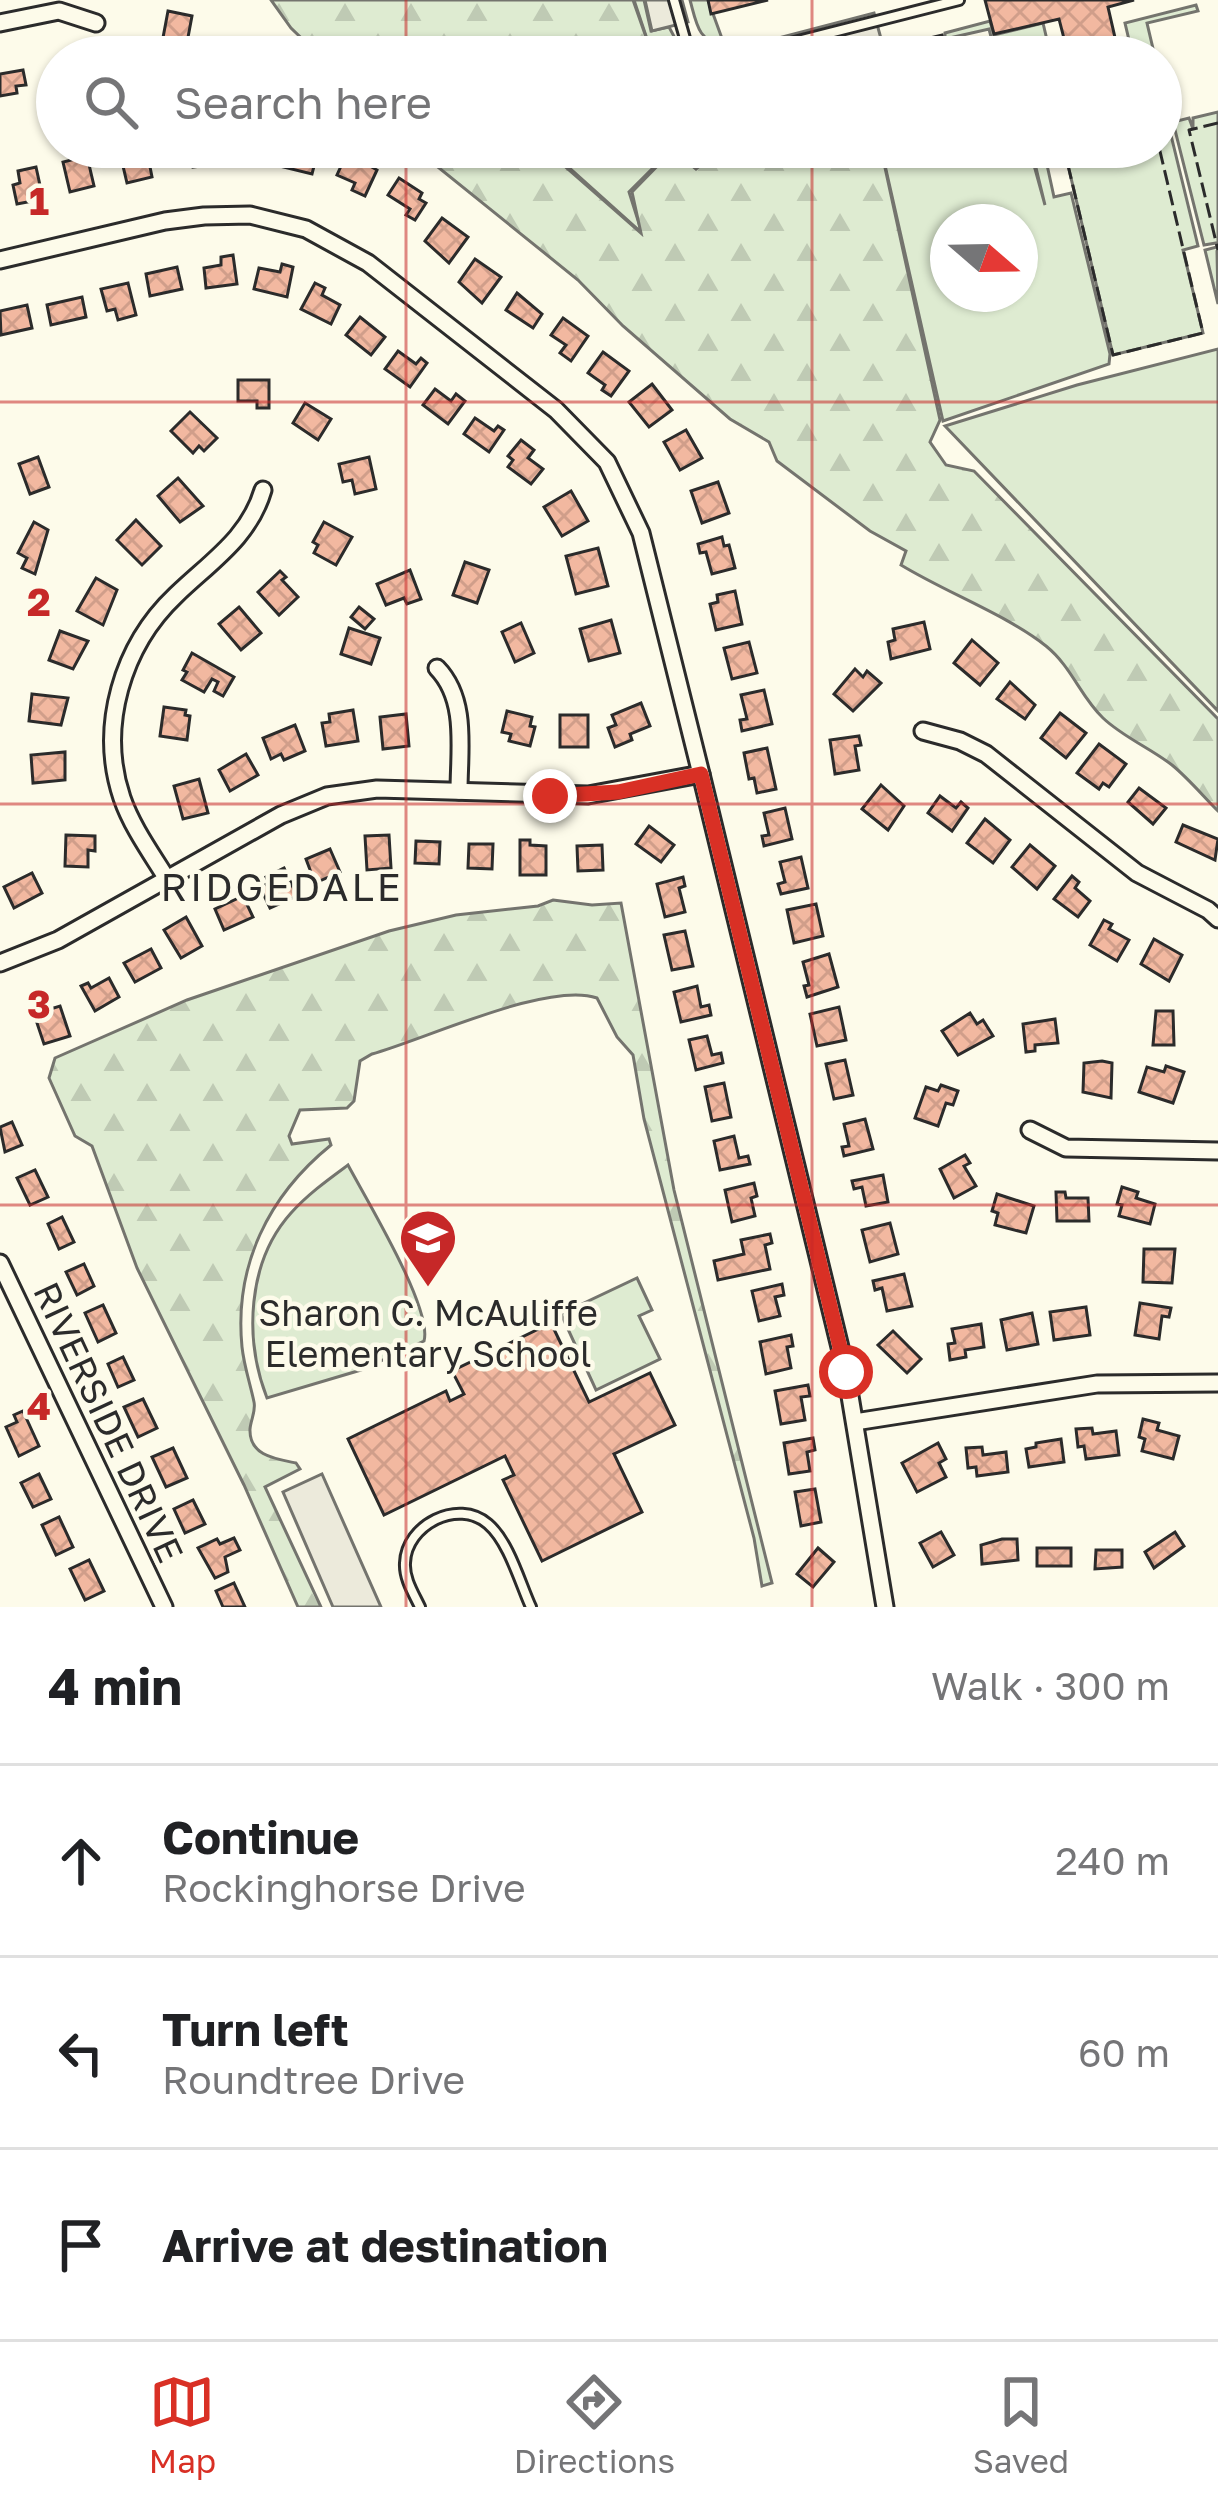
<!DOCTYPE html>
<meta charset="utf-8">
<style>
:root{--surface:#fff;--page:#f6f6f6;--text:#202124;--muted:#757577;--line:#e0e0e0;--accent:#d93025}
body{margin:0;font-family:"Golos Text",sans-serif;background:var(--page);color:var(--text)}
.compass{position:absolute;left:930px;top:204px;width:108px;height:108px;border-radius:50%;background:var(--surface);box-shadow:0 3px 9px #0004;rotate:110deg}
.stop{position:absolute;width:36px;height:36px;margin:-27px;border:9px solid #d93025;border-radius:50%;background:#fff}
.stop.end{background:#d93025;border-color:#fff;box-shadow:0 3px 12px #0008}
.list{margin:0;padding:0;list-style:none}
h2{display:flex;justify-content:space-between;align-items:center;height:156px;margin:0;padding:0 48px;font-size:51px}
h2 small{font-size:39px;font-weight:400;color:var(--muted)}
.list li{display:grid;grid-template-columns:78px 1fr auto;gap:36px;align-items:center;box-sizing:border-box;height:192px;padding:0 48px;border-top:3px solid var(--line)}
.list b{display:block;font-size:45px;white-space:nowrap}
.list p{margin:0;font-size:39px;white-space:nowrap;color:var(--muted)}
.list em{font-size:39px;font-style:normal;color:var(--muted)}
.icon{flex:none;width:66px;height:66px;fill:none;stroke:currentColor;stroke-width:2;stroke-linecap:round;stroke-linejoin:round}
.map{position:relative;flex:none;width:1218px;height:1607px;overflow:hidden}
.search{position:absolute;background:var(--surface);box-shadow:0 3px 9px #0004;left:36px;right:36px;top:36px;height:132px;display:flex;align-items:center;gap:30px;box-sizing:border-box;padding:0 42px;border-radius:66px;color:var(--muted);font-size:45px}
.sheet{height:732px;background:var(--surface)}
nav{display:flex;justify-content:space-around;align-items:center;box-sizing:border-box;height:168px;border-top:3px solid var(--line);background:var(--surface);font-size:33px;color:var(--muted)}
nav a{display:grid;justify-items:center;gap:6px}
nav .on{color:var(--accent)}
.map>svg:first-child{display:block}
.green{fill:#deebd1;stroke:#74746e;stroke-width:3;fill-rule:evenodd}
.forest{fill:url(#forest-firs);stroke:#74746e;stroke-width:3}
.parking{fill:#eceadb;stroke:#74746e;stroke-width:3}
.building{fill:url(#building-cross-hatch);stroke:#2b2b2b;stroke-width:3}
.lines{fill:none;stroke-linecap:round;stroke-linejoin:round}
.lane-casing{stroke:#2b2b2b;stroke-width:14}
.street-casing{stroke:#2b2b2b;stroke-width:21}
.lane{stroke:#fdfbea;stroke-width:8}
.street{stroke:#fdfbea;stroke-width:15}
.fence{stroke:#2b2b2b;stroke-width:3;stroke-dasharray:15 6;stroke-linecap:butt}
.route{stroke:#d93025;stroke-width:15}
.grid{fill:none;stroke:#c62828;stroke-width:3;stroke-opacity:0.55}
.labels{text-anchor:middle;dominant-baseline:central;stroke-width:9;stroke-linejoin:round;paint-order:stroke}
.poi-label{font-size:36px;fill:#2b2b2b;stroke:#fdfbea}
.street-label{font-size:36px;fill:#2b2b2b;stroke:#fdfbea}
.neighbourhood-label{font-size:39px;letter-spacing:3px;fill:#2b2b2b;stroke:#fdfbea}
.grid-label{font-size:39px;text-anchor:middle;font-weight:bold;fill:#c62828;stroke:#fdfbea;stroke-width:9;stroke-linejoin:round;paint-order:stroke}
</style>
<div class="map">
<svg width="1218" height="1607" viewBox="0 0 1218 1607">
<defs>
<pattern id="forest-firs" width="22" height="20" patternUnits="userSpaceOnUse" patternTransform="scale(3)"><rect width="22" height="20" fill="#deebd1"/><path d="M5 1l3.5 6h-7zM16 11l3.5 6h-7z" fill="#bfcab4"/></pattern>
<pattern id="building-cross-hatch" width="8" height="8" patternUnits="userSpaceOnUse" patternTransform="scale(3)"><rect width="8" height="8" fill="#f2b8a0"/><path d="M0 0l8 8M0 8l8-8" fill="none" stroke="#d09e8a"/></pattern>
</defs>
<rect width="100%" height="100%" fill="#fdfbea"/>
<!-- green -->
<g class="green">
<path d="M634 0H644L651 31 669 27 685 57H653Z"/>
<path d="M690 0H708L724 44C698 44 696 21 690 0Z"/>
<path d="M1196 5 1198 11 1147 23 1155 57H1133L1125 23Z"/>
<path d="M990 21 994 35 1043 23 1051 57H958L994 48 989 29 945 39V33Z"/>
<path d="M1218 112V250L1217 251 1218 304 1205 250 1217 247 1216 243 1204 245 1173 122 1189 118 1193 129V118Z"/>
<path d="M1168 123 1198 246 1183 250 1203 333 1113 355 1067 161 1073 159 1071 147H1161V125Z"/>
<path d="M570 147H780L766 155H709L697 167 673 148 629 192 642 233 554 154Z"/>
<path d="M870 147H1029L1045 205 1031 147H1048L1044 151 1054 197 1071 193 1110 354 1109 364 943 421 882 152ZM948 222H1020V294H948Z"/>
<path d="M1218 349V711L945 426 1077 385Z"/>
<path d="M348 1165C366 1199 433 1309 424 1341L361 1370 267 1398C244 1339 247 1262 291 1213 308 1194 329 1179 348 1165Z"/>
<path d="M637 1278 652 1310 639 1316 660 1359 596 1390 561 1314Z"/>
</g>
<!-- forest -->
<g class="forest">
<path d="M271 0H633L653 57H321L291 28Z"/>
<path d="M413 147H562L552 155 641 233 632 192 673 150 696 169 708 159 765 157 788 147H865L882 154 940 420 930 442 946 465 974 471 1218 719V811C1203 796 1188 778 1172 765 1150 748 1123 737 1103 718 1080 696 1072 667 1046 646 1007 615 947 593 901 565L906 551 870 531 777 461 769 442 730 419 623 326 578 280Z"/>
<path d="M553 900 592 905 621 903 674 1190 772 1583 762 1586 754 1538 644 1119 633 1055 617 1037 597 998C548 981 426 1039 372 1054L360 1061 354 1101 347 1108 300 1110 289 1136 292 1144 329 1139 331 1145C268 1196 234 1266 242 1347 244 1366 250 1383 254 1402 256 1411 251 1419 250 1429 249 1456 276 1459 296 1463L300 1469 265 1487 321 1607H298L244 1485 137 1268 92 1146 75 1136 49 1078 55 1058 187 1000 389 931 456 915 538 906Z"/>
</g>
<!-- parking -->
<g class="parking">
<path d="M645 0H682L688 22 652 31Z"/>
<path d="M874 13 883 46 842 57H731L729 51Z"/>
<path d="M322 1474 381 1607H333L283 1492Z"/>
</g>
<!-- building -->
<g class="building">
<path d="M708 0H768L711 14Z"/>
<path d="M985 0H1134L1108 7 1116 42 1068 54 1059 19 994 34Z"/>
<path d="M168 11 192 16 186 48 162 43Z"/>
<path d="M942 35 947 57H925L921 40Z"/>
<path d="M23 70 26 85 16 86 17 93 0 96V74Z"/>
<path d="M50 83 57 84V104L47 102Z"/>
<path d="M146 147 152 177 127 183 119 149Z"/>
<path d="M190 147H229L231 162 193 167Z"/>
<path d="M284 147H319L312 174 279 166Z"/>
<path d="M347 153 377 170 365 196 352 190 355 183 337 175Z"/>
<path d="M87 156 94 186 70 192 63 162Z"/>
<path d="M36 167 43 199 17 204 13 185 20 183 18 171Z"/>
<path d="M399 178 422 193 419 199 426 203 415 220 406 215 410 209 388 195Z"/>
<path d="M442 218 468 237 449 263 425 241Z"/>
<path d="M233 255 237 284 206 288 204 268 221 265V257Z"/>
<path d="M475 259 501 277 482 303 459 282Z"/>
<path d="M282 264 293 267 287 297 254 289 259 268 280 272Z"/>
<path d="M177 267 182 289 150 296 146 274Z"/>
<path d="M128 283 136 315 118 320 115 309 107 311 101 289Z"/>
<path d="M315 283 325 288 322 295 340 305 331 324 301 309Z"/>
<path d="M517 293 542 314 533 328 506 310Z"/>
<path d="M82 297 86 317 51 325 47 305Z"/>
<path d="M27 305 32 328 1 335 0 311Z"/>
<path d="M360 317 385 337 371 355 346 335Z"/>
<path d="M563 318 588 336 571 361 560 353 566 345 551 335Z"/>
<path d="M398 351 416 364 421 358 427 363 410 387 385 369Z"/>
<path d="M603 352 629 371 611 396 602 390 605 385 588 373Z"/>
<path d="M238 380H269V408H257V401H238Z"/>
<path d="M652 384 672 410 649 427 629 402Z"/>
<path d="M435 389 451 401 456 394 465 401 448 424 423 405Z"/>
<path d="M305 403 331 419 318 440 293 423Z"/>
<path d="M190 412 217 438 204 451 199 446 193 453 171 431Z"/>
<path d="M475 418 494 431 498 426 504 430 489 452 464 434Z"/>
<path d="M686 430 702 458 680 470 664 442Z"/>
<path d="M521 440 534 450 528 458 543 469 531 484 508 467 513 460 508 456Z"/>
<path d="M38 457 49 487 30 494 19 464Z"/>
<path d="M369 457 376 489 355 494 352 480 343 482 339 464Z"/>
<path d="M178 478 203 506 180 522 158 496Z"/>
<path d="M718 482 729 513 702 523 691 491Z"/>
<path d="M571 491 588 521 562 536 544 507Z"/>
<path d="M136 520 161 546 142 565 117 540Z"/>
<path d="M34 522 48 530 35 574 22 568 27 558 18 553Z"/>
<path d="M324 522 352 537 336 565 314 553 318 545 313 542Z"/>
<path d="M722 537 724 546 729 545 735 568 712 574 706 552 700 553 698 544Z"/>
<path d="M598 548 608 586 576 594 566 556Z"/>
<path d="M465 562 489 570 477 603 453 595Z"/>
<path d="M410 570 421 599 407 604 404 598 386 605 377 584Z"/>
<path d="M280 571 286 577 282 580 298 597 279 615 258 592Z"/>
<path d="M96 578 117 590 103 625 77 611Z"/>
<path d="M735 591 742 624 716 630 710 604 718 602 717 595Z"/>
<path d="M239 607 261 633 241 650 219 624Z"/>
<path d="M359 607 374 619 365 629 351 617Z"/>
<path d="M611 620 620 653 589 661 580 629Z"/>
<path d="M924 622 930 649 891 659 888 642 895 640 893 629Z"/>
<path d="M521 623 534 653 515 662 502 632Z"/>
<path d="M349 628 380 638 371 664 341 654Z"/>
<path d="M60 631 88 641 73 669 49 660Z"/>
<path d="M972 640 998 663 980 685 954 663Z"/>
<path d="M749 642 757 673 732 679 724 648Z"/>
<path d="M192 653 234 677 223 696 214 691 218 682 212 679 204 692 182 680 187 672 183 670Z"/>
<path d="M855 669 863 677 867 671 881 683 853 711 834 694Z"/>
<path d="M1010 682 1035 705 1025 719 997 699Z"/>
<path d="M764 690 772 724 742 731 740 720 747 719 741 695Z"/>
<path d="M32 694 68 698 61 725 29 721Z"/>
<path d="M641 703 650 726 630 734 632 740 615 747 608 728 616 725 612 715Z"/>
<path d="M164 707 186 710 185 715 190 716 187 740 160 736Z"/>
<path d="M353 710 358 741 326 746 322 723 330 722 329 714Z"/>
<path d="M507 711 532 717 530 726 535 727 530 746 509 741 511 734 502 732Z"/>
<path d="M1060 713 1086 733 1066 758 1041 738Z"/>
<path d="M406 714 409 746 383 749 380 717Z"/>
<rect x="560" y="715" width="28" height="32"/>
<path d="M295 725 305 751 284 760 281 754 271 759 263 738Z"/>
<path d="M859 736 861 745 855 746 859 770 835 774 830 740Z"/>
<path d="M1099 744 1126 764 1109 787 1103 783 1099 789 1077 773Z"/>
<path d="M767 748 776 789 757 793 754 778 749 779 744 753Z"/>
<path d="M65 752V780L33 783 31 755Z"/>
<path d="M246 754 258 775 230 791 219 770Z"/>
<path d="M199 779 208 813 183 819 174 786Z"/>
<path d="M881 785 904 806 888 830 862 809Z"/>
<path d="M1139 788 1166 808 1153 824 1128 802Z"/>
<path d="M940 796 956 808 961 802 968 808 952 831 928 813Z"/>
<path d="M785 808 792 839 764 846 762 836 769 835 764 813Z"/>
<path d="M985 819 1010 840 993 863 967 843Z"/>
<path d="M1183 825 1218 839 1215 860 1176 842Z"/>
<path d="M649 826 674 845 661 862 636 844Z"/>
<path d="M66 835 95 836V851L88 850V867L65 866Z"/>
<path d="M389 835 391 868 367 870 365 836Z"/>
<path d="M520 840H530V845L546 846V875H520Z"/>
<path d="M416 841 440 842 439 864 415 863Z"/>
<path d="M469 844H493L492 869 468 868Z"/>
<path d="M602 845 603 870 578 871 577 846Z"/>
<path d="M1030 845 1055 866 1037 889 1012 867Z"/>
<path d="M330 849 340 872 315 883 306 859Z"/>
<path d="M801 857 808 888 781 894 778 884 785 882 780 862Z"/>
<path d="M284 868 297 896 270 908 260 887 269 883 266 877Z"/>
<path d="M32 873 42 893 14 908 4 887Z"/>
<path d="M1072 876 1079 882 1075 888 1090 901 1078 917 1054 899Z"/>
<path d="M683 877 685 886 679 888 685 912 665 917 657 884Z"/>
<path d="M243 896 253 917 224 930 215 909Z"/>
<path d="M816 904 823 936 794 943 787 910Z"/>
<path d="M186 917 202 946 181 958 164 930Z"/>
<path d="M1104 920 1112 924 1109 929 1129 940 1117 961 1090 945Z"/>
<path d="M685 931 693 966 672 970 664 935Z"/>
<path d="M1154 939 1182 955 1169 981 1141 964Z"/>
<path d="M151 949 161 968 135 982 124 963Z"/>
<path d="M829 954 838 987 807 997 804 986 809 985 803 962Z"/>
<path d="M109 978 119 997 95 1011 81 986 88 983 91 988Z"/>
<path d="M697 986 701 1007 709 1005 711 1015 681 1022 674 992Z"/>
<path d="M60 1006 70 1036 44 1044 34 1014Z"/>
<path d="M839 1007 846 1040 817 1046 810 1014Z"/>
<path d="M1156 1011H1173L1174 1045H1153Z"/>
<path d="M970 1013 977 1024 983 1020 993 1036 958 1055 942 1031Z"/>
<path d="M1055 1019 1058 1043 1035 1045V1051L1026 1052 1023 1024Z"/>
<path d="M707 1036 712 1055 721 1053 723 1063 696 1070 689 1040Z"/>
<path d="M845 1060 853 1095 834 1099 826 1064Z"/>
<path d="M1102 1061 1112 1063 1111 1098 1083 1092 1084 1063Z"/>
<path d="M1166 1066 1184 1072 1173 1103 1139 1092 1147 1067 1164 1072Z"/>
<path d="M724 1083 731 1117 712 1121 705 1087Z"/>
<path d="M941 1085 958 1091 953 1105 946 1103 938 1126 915 1118 926 1087 938 1091Z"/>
<path d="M865 1119 873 1149 844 1156 842 1147 849 1146 844 1124Z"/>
<path d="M12 1122 22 1145 5 1152 0 1127Z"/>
<path d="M734 1136 739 1158 748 1156 750 1164 720 1170 714 1141Z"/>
<path d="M965 1155 970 1163 964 1166 976 1186 954 1198 940 1169Z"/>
<path d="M35 1170 48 1197 30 1205 17 1178Z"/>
<path d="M883 1175 888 1202 866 1206 862 1187 854 1189 852 1181Z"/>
<path d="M754 1183 757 1196 751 1198 755 1216 732 1222 725 1190Z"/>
<path d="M1122 1187 1138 1192 1136 1198 1155 1204 1150 1224 1119 1216 1122 1205 1117 1204Z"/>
<path d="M1056 1192H1065L1066 1198H1088L1089 1221H1057Z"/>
<path d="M997 1194 1034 1206 1026 1233 995 1225 998 1213 992 1211Z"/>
<path d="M62 1217 74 1242 59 1249 48 1224Z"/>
<path d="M890 1223 898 1254 870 1262 862 1230Z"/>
<path d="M770 1234 772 1243 765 1245 770 1269 718 1280 714 1261 744 1254 741 1240Z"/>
<path d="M1144 1249H1175L1172 1283 1143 1282Z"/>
<path d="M84 1264 94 1286 77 1295 66 1272Z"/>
<path d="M904 1274 912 1306 887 1311 882 1288 875 1290 873 1281Z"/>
<path d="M782 1284 784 1295 775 1297 780 1316 759 1321 752 1291Z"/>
<path d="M1140 1303 1171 1308 1169 1317 1162 1316 1159 1339 1135 1335Z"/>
<path d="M103 1305 116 1333 98 1342 85 1313Z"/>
<path d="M1086 1307 1090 1335 1054 1340 1050 1312Z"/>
<path d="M1032 1313 1038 1344 1007 1350 1001 1320Z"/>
<path d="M551 1323 589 1402 650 1373 675 1425 614 1454 642 1512 542 1561 503 1480 514 1475 505 1456 384 1515 348 1439 446 1391 450 1401 464 1394 452 1371Z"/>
<path d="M981 1324 984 1347 965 1350 966 1357 950 1360 948 1344 955 1343 952 1329Z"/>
<path d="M893 1331 921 1359 907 1373 878 1345Z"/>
<path d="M791 1335 793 1346 787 1347 791 1368 766 1374 760 1342Z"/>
<path d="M123 1357 134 1380 118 1387 108 1364Z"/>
<path d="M808 1385 810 1396 801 1397 805 1420 781 1424 775 1391Z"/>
<path d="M143 1399 157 1428 138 1437 124 1407Z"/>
<path d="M23 1411 39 1446 19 1456 6 1427 17 1422 14 1415Z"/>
<path d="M1143 1419 1159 1423 1157 1430 1179 1436 1173 1459 1142 1451 1145 1439 1139 1437Z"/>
<path d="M1092 1428 1093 1434 1116 1431 1119 1455 1086 1459 1084 1446 1078 1447 1076 1429Z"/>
<path d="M813 1438 815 1450 807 1452 810 1471 789 1474 784 1443Z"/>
<path d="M1061 1439 1064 1462 1029 1467 1026 1449 1036 1447V1443Z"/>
<path d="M938 1443 946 1459 939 1463 946 1477 917 1492 902 1463Z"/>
<path d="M982 1447 983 1455 1006 1452 1008 1472 977 1476 976 1467 968 1468 966 1448Z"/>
<path d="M173 1448 187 1478 166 1487 152 1457Z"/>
<path d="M39 1474 51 1499 33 1507 21 1483Z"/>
<path d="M815 1489 821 1522 801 1526 795 1492Z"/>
<path d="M193 1500 205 1524 185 1533 174 1509Z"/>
<path d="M59 1517 73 1547 56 1555 42 1525Z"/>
<path d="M941 1532 954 1555 933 1567 920 1543Z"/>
<path d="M1175 1532 1184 1546 1154 1568 1145 1552Z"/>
<path d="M234 1538 240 1550 225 1557 228 1572 215 1578 198 1548 217 1539 220 1544Z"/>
<path d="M1002 1539H1017L1018 1560 982 1564 981 1545Z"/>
<path d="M818 1548 834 1562 813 1587 797 1574Z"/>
<rect x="1037" y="1548" width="34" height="18"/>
<path d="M1096 1550H1122V1567L1095 1569Z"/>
<path d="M89 1560 104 1591 85 1600 70 1569Z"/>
<path d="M234 1583 245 1607H223L216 1591Z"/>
</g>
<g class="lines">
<!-- lane casing -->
<g class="lane-casing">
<g id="lane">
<path d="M674 0 686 42 704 57"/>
<path d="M735 57 959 0"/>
<path d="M420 1607C414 1594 404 1579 405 1563 406 1525 458 1498 488 1524 509 1542 520 1583 531 1607"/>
</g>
</g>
<!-- street casing -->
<g class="street-casing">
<g id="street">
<path d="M0 23 59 11 96 23"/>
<path d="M0 260 165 221 204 216 250 215 306 229 368 263 556 410 607 462 641 533 701 774 846 1372 885 1607"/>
<path d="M437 668C468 700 459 750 459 791"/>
<path d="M923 731 960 741 986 754 1137 873 1208 910 1218 919"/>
<path d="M167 879C151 853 132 827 122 798 98 727 122 646 176 595 210 562 249 538 263 490"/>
<path d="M0 963 58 940 281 815 327 796 377 789 588 795 701 774"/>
<path d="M1030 1130 1066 1148 1218 1151"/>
<path d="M0 1263 164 1607"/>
<path d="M855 1422 1097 1384 1218 1383"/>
</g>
</g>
<!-- lane -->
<use href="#lane" class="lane"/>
<!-- street -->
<use href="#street" class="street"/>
<!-- fence -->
<g class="fence">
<path d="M1218 123 1189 130 1218 250"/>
<path d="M1125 147 1067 161 1113 355 1203 333 1159 147"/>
</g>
</g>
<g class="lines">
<!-- route -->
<path class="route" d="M550 796 618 792 701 774 846 1372"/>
</g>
<!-- grid -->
<path class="grid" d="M406 0V57M812 0V57M406 147V1607M812 147V1607M0 402H1218M0 804H1218M0 1205H1218"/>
<!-- icons -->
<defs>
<g id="school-pin" transform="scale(3)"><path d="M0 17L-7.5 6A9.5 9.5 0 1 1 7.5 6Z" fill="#c62828" stroke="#fdfbea"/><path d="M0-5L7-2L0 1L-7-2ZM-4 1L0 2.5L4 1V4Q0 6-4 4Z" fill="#fff"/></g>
</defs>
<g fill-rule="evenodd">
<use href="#school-pin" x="428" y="1238"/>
</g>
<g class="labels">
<!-- poi labels -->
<g class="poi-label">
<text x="428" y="1312">Sharon C. McAuliffe<tspan x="428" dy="41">Elementary School</tspan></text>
</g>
<!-- street labels -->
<g class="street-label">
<text transform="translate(109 1422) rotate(65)">RIVERSIDE DRIVE</text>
</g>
<!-- neighbourhood labels -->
<g class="neighbourhood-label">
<text x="282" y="886">RIDGEDALE</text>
</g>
</g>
<g class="grid-label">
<text x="39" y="215">1</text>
<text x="39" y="616">2</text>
<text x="39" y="1018">3</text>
<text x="39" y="1420">4</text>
</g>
</svg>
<svg class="compass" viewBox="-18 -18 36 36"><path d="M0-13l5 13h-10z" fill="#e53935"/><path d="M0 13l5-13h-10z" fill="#757577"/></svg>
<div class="stop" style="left:846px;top:1372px"></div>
<div class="stop end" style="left:550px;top:796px"></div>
<div class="search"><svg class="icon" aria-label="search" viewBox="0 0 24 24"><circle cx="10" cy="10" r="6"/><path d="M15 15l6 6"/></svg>Search here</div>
</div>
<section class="sheet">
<h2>4 min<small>Walk · 300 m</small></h2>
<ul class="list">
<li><svg class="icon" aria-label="ahead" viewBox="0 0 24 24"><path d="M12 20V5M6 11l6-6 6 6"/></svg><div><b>Continue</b><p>Rockinghorse Drive</p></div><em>240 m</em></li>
<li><svg class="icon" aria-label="left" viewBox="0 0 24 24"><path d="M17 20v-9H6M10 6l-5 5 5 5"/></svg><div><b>Turn left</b><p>Roundtree Drive</p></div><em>60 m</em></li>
<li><svg class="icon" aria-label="arrive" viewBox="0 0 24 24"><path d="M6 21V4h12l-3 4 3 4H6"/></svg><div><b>Arrive at destination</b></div></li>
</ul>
</section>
<nav>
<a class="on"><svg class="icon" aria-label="map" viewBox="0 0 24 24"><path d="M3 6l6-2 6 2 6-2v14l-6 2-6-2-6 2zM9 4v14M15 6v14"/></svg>Map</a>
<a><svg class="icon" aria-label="directions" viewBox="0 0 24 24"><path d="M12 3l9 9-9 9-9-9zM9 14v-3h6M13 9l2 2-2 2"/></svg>Directions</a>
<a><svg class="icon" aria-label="saved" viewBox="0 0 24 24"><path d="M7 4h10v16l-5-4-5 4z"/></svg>Saved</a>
</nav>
